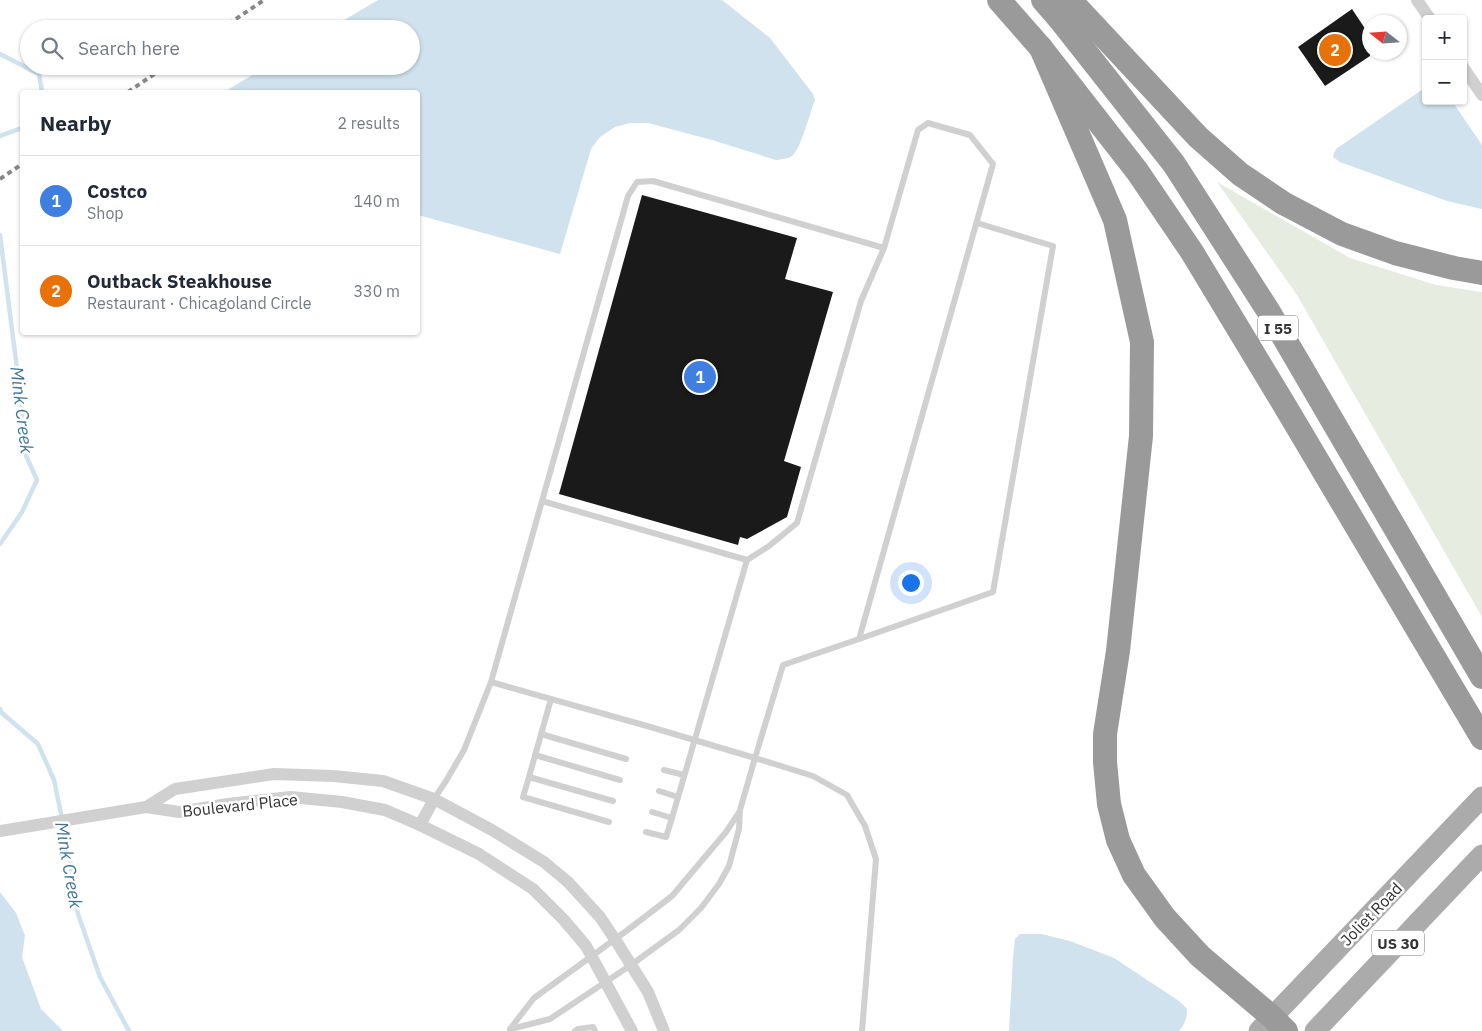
<!DOCTYPE html>
<meta charset="utf-8">
<style>
:root{--surface:#fff;--page:#f2f2f3;--text:#1f2937;--muted:#747a83;--line:#e0e1e3;--accent:#1a73e8}
body{margin:0;font-family:"IBM Plex Sans",sans-serif;background:var(--page);color:var(--text)}
.controls{position:absolute;right:15px;top:15px;display:grid;overflow:hidden;border-radius:5px;box-shadow:0 1px 4px #0004}
.controls button{width:45px;height:45px;display:grid;place-items:center;padding:0;border:0;border-bottom:1px solid var(--line);background:var(--surface);color:var(--text);font:25px sans-serif}
.compass{position:absolute;left:1362px;top:15px;width:45px;height:45px;border-radius:50%;background:var(--surface);box-shadow:0 1px 4px #0004;rotate:287deg}
.you{position:absolute;left:910px;top:582px;width:18px;height:18px;margin:-12px;border:4px solid #fff;border-radius:50%;background:#1a73e8;box-shadow:0 0 0 8px #1a73e833}
.badge{display:grid;place-items:center;width:32px;height:32px;border-radius:50%;background:var(--accent);color:#fff;font-size:16px;font-weight:700}
.pin{position:absolute;translate:-50% -50%;border:2px solid #fff;box-shadow:0 1px 5px #0006}
.list{margin:0;padding:0;list-style:none}
h2{display:flex;justify-content:space-between;align-items:center;height:65px;margin:0;padding:0 20px;font-size:21px}
h2 small{font-size:16px;font-weight:400;color:var(--muted)}
.list li{display:grid;grid-template-columns:32px 1fr auto;gap:15px;align-items:center;box-sizing:border-box;height:90px;padding:0 20px;border-top:1px solid var(--line)}
.list b{display:block;font-size:19px;white-space:nowrap}
.list p{margin:0;font-size:16px;white-space:nowrap;color:var(--muted)}
.list em{font-size:16px;font-style:normal;color:var(--muted)}
.icon{flex:none;width:28px;height:28px;fill:none;stroke:currentColor;stroke-width:2;stroke-linecap:round;stroke-linejoin:round}
.map{position:relative;flex:none;width:1482px;height:1031px;overflow:hidden}
.search{position:absolute;background:var(--surface);box-shadow:0 1px 4px #0004;left:20px;top:20px;width:400px;height:55px;display:flex;align-items:center;gap:12px;box-sizing:border-box;padding:0 18px;border-radius:28px;color:var(--muted);font-size:19px}
.panel{position:absolute;background:var(--surface);box-shadow:0 1px 4px #0004;left:20px;top:90px;width:400px;height:245px;border-radius:5px}
.map>svg:first-child{display:block}
.green{fill:#e6ecdf}
.water{fill:#cfe2ee}
.lines{fill:none;stroke-linecap:round;stroke-linejoin:round}
.stream{stroke:#cfe2ee;stroke-width:4.5}
.building{fill:#1a1a1a}
.service{stroke:#d0d0d0;stroke-width:6}
.minor{stroke:#d0d0d0;stroke-width:12}
.primary{stroke:#ababab;stroke-width:21}
.motorway{stroke:#9a9a9a;stroke-width:24}
.rail{stroke:#888;stroke-width:4;stroke-dasharray:5 4;stroke-linecap:butt}
.labels{text-anchor:middle;dominant-baseline:central;stroke-width:5;stroke-linejoin:round;paint-order:stroke}
.shield{fill:#fff;stroke:#707070;stroke-width:1}
.shield-label{font-size:15px;font-weight:bold;fill:#333}
.street-label{font-size:16px;fill:#333;stroke:#fff}
.water-label{font-size:18px;font-style:italic;fill:#3f7597;stroke:#fff}
</style>
<div class="map">
<svg width="1482" height="1031" viewBox="0 0 1482 1031">
<rect width="100%" height="100%" fill="#fff"/>
<!-- green -->
<path class="green" d="M1217 182 1350 258 1436 285 1482 292V617L1297 295Z"/>
<!-- water -->
<g class="water">
<path d="M378 0H722L770 38 813 94 815 100C810 112 801 149 792 156 787 159 782 159 776 160L712 140 648 123H630L615 127 600 137 591 149 560 254 418 215V92H224L267 66H411V29H329Z"/>
<path d="M1426 87V101H1452L1482 145V209L1447 201 1340 162 1333 157 1334 153 1336 149Z"/>
<path d="M0 892 16 913 25 936 22 957 41 1009 63 1031H0Z"/>
<path d="M1020 934H1041L1070 941 1114 958 1179 1001 1187 1009C1187 1018 1185 1024 1179 1031H1009L1013 958 1015 939Z"/>
</g>
<g class="lines">
<!-- stream -->
<g class="stream">
<path d="M0 54 39 74 42 92"/>
<path d="M0 136 22 128"/>
<path d="M0 235 22 408 24 451 37 480 22 512 0 544"/>
<path d="M0 709 2 713 38 744 54 780 68 847 78 914 100 977 129 1031"/>
</g>
</g>
<!-- building -->
<g class="building">
<path d="M1352 9 1370 36V56L1325 86 1298 47Z"/>
<path d="M642 195 797 238 785 279 833 292 784 461 801 467 787 517 747 539 740 537 738 545 559 494Z"/>
</g>
<g class="lines">
<!-- service -->
<g class="service">
<path d="M542 501 747 560 672 818 652 812"/>
<path d="M747 560 769 546 797 523 861 301 884 248"/>
<path d="M859 639 993 592 1053 246 977 223"/>
<path d="M491 682 628 196 637 182 653 181 884 248 918 130 928 123 970 135 993 164 859 639 783 665 755 758 813 776 847 795 865 826 876 859 862 1031"/>
<path d="M551 699 529 777 613 801"/>
<path d="M541 734 626 759"/>
<path d="M535 755 620 780"/>
<path d="M664 770 684 775"/>
<path d="M529 777 523 797 609 822"/>
<path d="M659 791 678 797"/>
<path d="M434 799 446 781 464 750 491 682 647 726 755 758 740 810 739 829 729 866 719 884 701 908 679 930 631 965 550 1019 511 1029"/>
<path d="M646 832 666 837 672 818"/>
<path d="M510 1029 534 998 629 929 672 896 726 832 740 811"/>
<path d="M575 1031 578 1029 593 1027 595 1031"/>
</g>
<!-- minor -->
<g class="minor">
<path d="M1417 0 1430 19"/>
<path d="M1463 67 1482 95"/>
<path d="M146 807 175 789 274 774 333 776 383 781 434 799 492 830 544 862 568 882 600 917 618 944 648 992 664 1031"/>
<path d="M420 825 434 799"/>
<path d="M0 831 146 807 179 812 228 804 290 797 342 802 385 810 420 825 479 854 533 889 564 920 586 946 632 1031"/>
</g>
<!-- primary -->
<g class="primary">
<path d="M1259 1031 1482 797"/>
<path d="M1315 1031 1482 855"/>
</g>
<!-- motorway -->
<g class="motorway">
<path d="M999 0 1041 48 1137 171 1192 252 1285 406 1482 738"/>
<path d="M1043 0 1062 22 1174 164 1269 312 1482 677"/>
<path d="M1070 0 1198 137 1240 174 1283 203 1342 234 1395 253 1454 268 1482 273"/>
<path d="M1041 48 1115 220 1142 342 1141 436 1118 651 1105 734V762L1109 804 1118 840 1134 875 1165 918 1200 956 1272 1017 1286 1031"/>
</g>
<!-- rail -->
<g class="rail">
<path d="M221 29 264 0"/>
<path d="M128 92 166 66"/>
<path d="M0 179 22 164"/>
</g>
</g>
<g class="labels">
<!-- shield labels -->
<g class="shield">
<rect x="1258" y="315.5" width="40" height="25" rx="4"/>
<rect x="1372" y="930.5" width="52" height="25" rx="4"/>
</g>
<g class="shield-label">
<text x="1278" y="328">I 55</text>
<text x="1398" y="943">US 30</text>
</g>
<!-- street labels -->
<g class="street-label">
<text transform="translate(240 805) rotate(-6)">Boulevard Place</text>
<text transform="translate(1371 914) rotate(-46)">Joliet Road</text>
</g>
<!-- water labels -->
<g class="water-label">
<text transform="translate(22 410) rotate(83)">Mink Creek</text>
<text transform="translate(69 865) rotate(80)">Mink Creek</text>
</g>
</g>
</svg>
<div class="controls">
<button>+</button>
<button>−</button>
</div>
<svg class="compass" viewBox="-18 -18 36 36"><path d="M0-13l5 13h-10z" fill="#e53935"/><path d="M0 13l5-13h-10z" fill="#747a83"/></svg>
<div class="you"></div>
<div class="pin badge" style="left:700px;top:377px;background:#3f7fe0">1</div>
<div class="pin badge" style="left:1335px;top:50px;background:#e8710a">2</div>
<div class="search"><svg class="icon" aria-label="search" viewBox="0 0 24 24"><circle cx="10" cy="10" r="6"/><path d="M15 15l6 6"/></svg>Search here</div>
<section class="panel">
<h2>Nearby<small>2 results</small></h2>
<ul class="list">
<li><span class="badge" style="background:#3f7fe0">1</span><div><b>Costco</b><p>Shop</p></div><em>140 m</em></li>
<li><span class="badge" style="background:#e8710a">2</span><div><b>Outback Steakhouse</b><p>Restaurant · Chicagoland Circle</p></div><em>330 m</em></li>
</ul>
</section>
</div>
